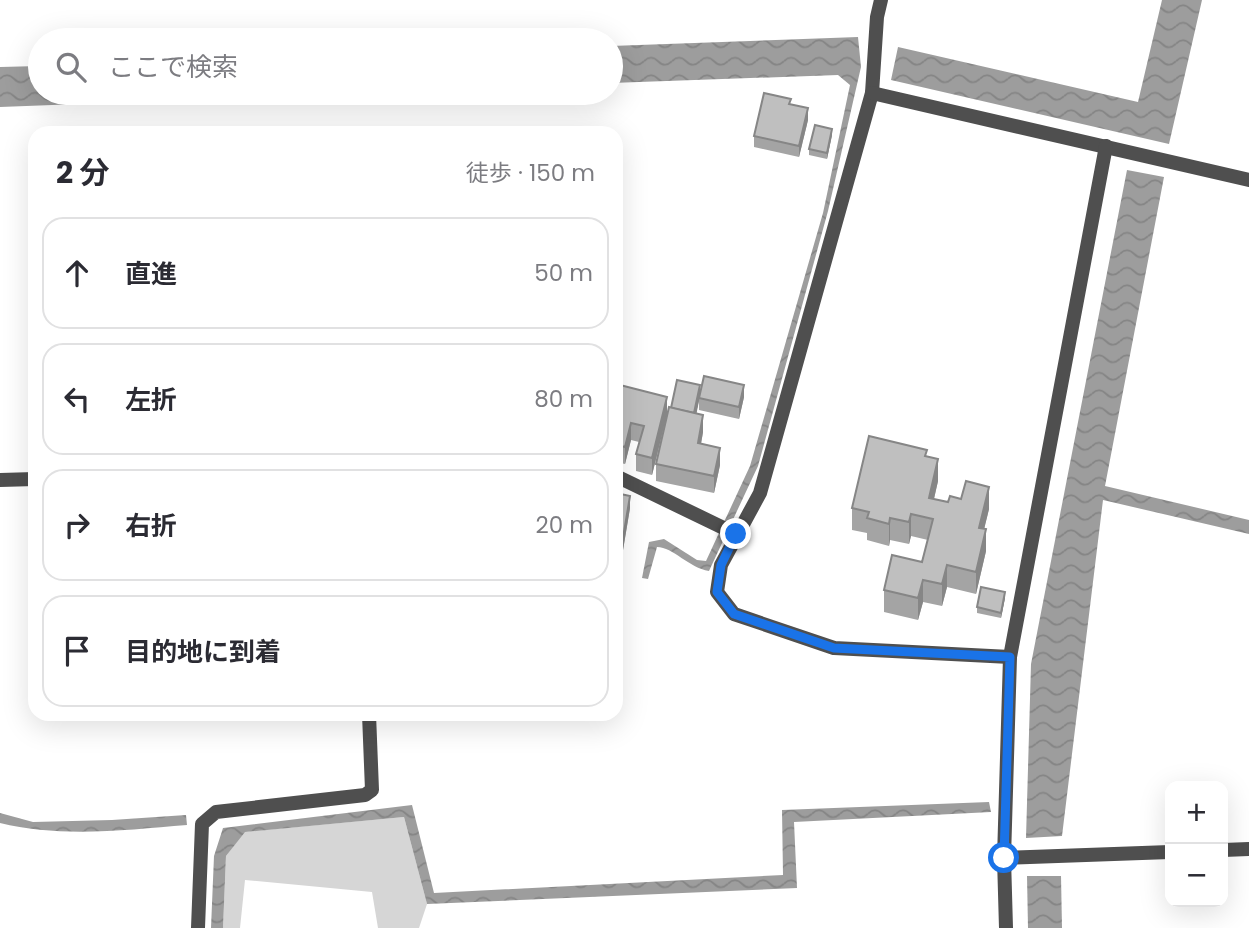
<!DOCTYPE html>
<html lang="ja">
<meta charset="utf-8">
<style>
:root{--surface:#fff;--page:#f2f2f3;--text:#2b2b33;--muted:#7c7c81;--line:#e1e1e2}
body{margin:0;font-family:Poppins,"Noto Sans JP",sans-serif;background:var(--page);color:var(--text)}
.controls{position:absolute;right:21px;bottom:21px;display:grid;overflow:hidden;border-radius:14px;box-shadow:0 7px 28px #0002}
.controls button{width:63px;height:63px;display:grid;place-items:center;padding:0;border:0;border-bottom:2px solid var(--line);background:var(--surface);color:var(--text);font:35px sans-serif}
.stop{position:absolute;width:21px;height:21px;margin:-16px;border:5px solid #1a73e8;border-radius:50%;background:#fff}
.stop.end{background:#1a73e8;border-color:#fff;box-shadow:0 2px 7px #0008}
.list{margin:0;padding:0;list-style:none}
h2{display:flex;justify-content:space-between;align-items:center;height:91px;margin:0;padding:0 28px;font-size:30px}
h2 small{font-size:23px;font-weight:400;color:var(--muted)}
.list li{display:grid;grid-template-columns:46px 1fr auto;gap:21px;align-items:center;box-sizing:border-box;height:112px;margin:0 14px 14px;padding:0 14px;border:2px solid var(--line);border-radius:21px}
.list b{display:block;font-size:26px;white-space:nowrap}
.list em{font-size:23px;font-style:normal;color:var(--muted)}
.icon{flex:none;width:38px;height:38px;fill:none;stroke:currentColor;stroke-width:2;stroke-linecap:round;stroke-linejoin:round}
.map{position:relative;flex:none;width:1249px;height:928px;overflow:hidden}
.search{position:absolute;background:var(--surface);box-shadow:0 7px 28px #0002;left:28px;top:28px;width:595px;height:77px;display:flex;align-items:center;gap:18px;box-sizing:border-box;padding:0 24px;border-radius:38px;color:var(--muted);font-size:26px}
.panel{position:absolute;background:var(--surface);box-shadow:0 7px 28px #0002;left:28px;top:126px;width:595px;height:595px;border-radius:21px}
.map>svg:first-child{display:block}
.green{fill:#d6d6d6}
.water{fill:url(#water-waves)}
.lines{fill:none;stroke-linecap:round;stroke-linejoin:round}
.minor{stroke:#4f4f4f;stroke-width:14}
.wall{fill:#a4a4a4}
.shaded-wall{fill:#868686}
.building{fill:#bfbfbf;stroke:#868686;stroke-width:2}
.route{stroke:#1a73e8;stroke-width:9}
</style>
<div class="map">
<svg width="1249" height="928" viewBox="0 0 1249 928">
<defs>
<pattern id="water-waves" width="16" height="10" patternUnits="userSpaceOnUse" patternTransform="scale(1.75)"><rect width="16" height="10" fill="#9d9d9d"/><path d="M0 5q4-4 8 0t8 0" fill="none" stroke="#858585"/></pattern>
</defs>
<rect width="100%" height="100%" fill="#fff"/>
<!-- green -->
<path class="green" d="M404 817 427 904 419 928H378L372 892 245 880 240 928H223L226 856 244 832Z"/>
<!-- water -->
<g class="water">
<path d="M1162 0H1202L1169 144 891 80 898 47 1138 102Z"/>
<path d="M858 37 861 67 828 211 758 466 709 571C689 568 673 547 657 547L648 579 642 578 649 542 664 539 697 560 706 561 750 466 823 213 850 85 838 75 611 83V46Z"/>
<path d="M40 66V93H363L0 107V67Z"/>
<path d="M1127 170 1164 177 1105 486 1249 520V534L1103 500 1062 836 1026 838 1031 664Z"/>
<path d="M989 802 991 812 794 822 797 888 427 904 404 817 245 832 226 856 223 928H211L214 856 223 828 412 805 434 893 783 875 782 810Z"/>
<path d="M0 813 33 822 112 820 186 815 187 825C126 830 60 838 0 823Z"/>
<path d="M1027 876H1061L1062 928H1028Z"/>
</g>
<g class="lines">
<!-- minor -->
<g class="minor">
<path d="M881 0 877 17 872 93 760 493 721 565 717 592 734 614 834 648 1010 657"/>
<path d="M872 93 1249 180"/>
<path d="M616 476 736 534"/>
<path d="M0 480 35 479"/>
<path d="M1223 850 1249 849"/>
<path d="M1004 858 1170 852"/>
<path d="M198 928 202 824 216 812 365 795 372 790 369 714"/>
<path d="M1006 928 1004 858 1010 657 1106 146"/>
</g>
</g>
<!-- wall -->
<g class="wall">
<path d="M791 105 808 120 799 157 754 147V136Z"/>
<path d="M832 135 827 159 809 155V149Z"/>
<path d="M616 384 667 413 671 408 700 395 744 397 739 419 699 410V400L696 413 703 432 701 444 720 465 714 493 656 481V464L666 420 652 475 636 471V454L639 442 631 440 625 464 616 462Z"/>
<path d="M927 456 938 481 934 499 948 502 989 509 984 529 986 551 976 594 947 587 942 606 923 602 918 620 884 612V590L922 562 928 540 911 536 909 544 890 540 889 546 867 540V533L852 530V508Z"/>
<path d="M616 493 630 508 621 562 616 561Z"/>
<path d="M1005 598 1001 618 977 613V607Z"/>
</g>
<!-- shaded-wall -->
<g class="shaded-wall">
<path d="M808 108V120L799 157V146Z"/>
<path d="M832 129V135L827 159V153Z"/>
<path d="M700 385V396L694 426V414Z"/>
<path d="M744 385V397L739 419V407Z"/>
<path d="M667 397V414L652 475V458Z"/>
<path d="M703 415V432L698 460V443Z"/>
<path d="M631 423V440L625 464V447Z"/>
<path d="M720 448V465L714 493V476Z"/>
<path d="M938 459V481L929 520V498Z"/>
<path d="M989 487V509L979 550V528Z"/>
<path d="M630 496V508L621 562V550Z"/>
<path d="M911 514V536L909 544V522Z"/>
<path d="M890 518V540L889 546V524Z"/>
<path d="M986 529V551L976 594V572Z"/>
<path d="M947 565V587L942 606V584Z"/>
<path d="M923 580V602L918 620V598Z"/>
<path d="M1005 592V598L1001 618V613Z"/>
</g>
<!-- building -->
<g class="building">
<path d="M764 93 791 99 789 104 808 108 799 146 754 136Z"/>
<path d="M815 125 832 129 827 153 809 149Z"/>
<path d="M704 376 744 385 739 407 699 398Z"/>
<path d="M677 380 700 385 694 413 671 408Z"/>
<path d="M616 384 667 397 652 458 636 454 644 426 631 423 625 447 616 445Z"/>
<path d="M669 407 703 415 698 443 720 448 714 476 656 464Z"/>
<path d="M869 436 927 450 925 456 938 459 929 498 948 502 950 496 961 499 966 481 989 487 979 528 986 529 976 572 947 565 942 584 923 580 918 598 884 590 892 555 922 562 933 519 911 514 909 522 890 518 889 524 867 518 869 512 852 508Z"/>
<path d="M616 493 630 496 621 550 616 549Z"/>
<path d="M981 587 1005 592 1001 613 977 607Z"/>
</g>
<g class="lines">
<!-- route -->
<path class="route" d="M736 534 721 565 717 592 734 614 834 648 1010 657 1004 858"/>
</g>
</svg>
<div class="controls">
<button>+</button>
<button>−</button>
</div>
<div class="stop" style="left:1004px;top:858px"></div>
<div class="stop end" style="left:736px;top:534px"></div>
<div class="search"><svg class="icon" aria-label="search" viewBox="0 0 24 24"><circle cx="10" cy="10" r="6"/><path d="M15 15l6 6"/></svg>ここで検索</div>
<section class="panel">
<h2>2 分<small>徒歩 · 150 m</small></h2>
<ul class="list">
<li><svg class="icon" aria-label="ahead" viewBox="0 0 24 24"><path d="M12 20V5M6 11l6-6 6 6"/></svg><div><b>直進</b></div><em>50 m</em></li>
<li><svg class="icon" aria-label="left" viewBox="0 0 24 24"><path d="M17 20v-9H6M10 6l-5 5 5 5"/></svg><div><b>左折</b></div><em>80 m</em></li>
<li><svg class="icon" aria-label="right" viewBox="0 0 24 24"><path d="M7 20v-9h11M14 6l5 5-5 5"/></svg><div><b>右折</b></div><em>20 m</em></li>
<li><svg class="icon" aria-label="arrive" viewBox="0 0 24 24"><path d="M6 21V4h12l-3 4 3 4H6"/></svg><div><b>目的地に到着</b></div></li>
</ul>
</section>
</div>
